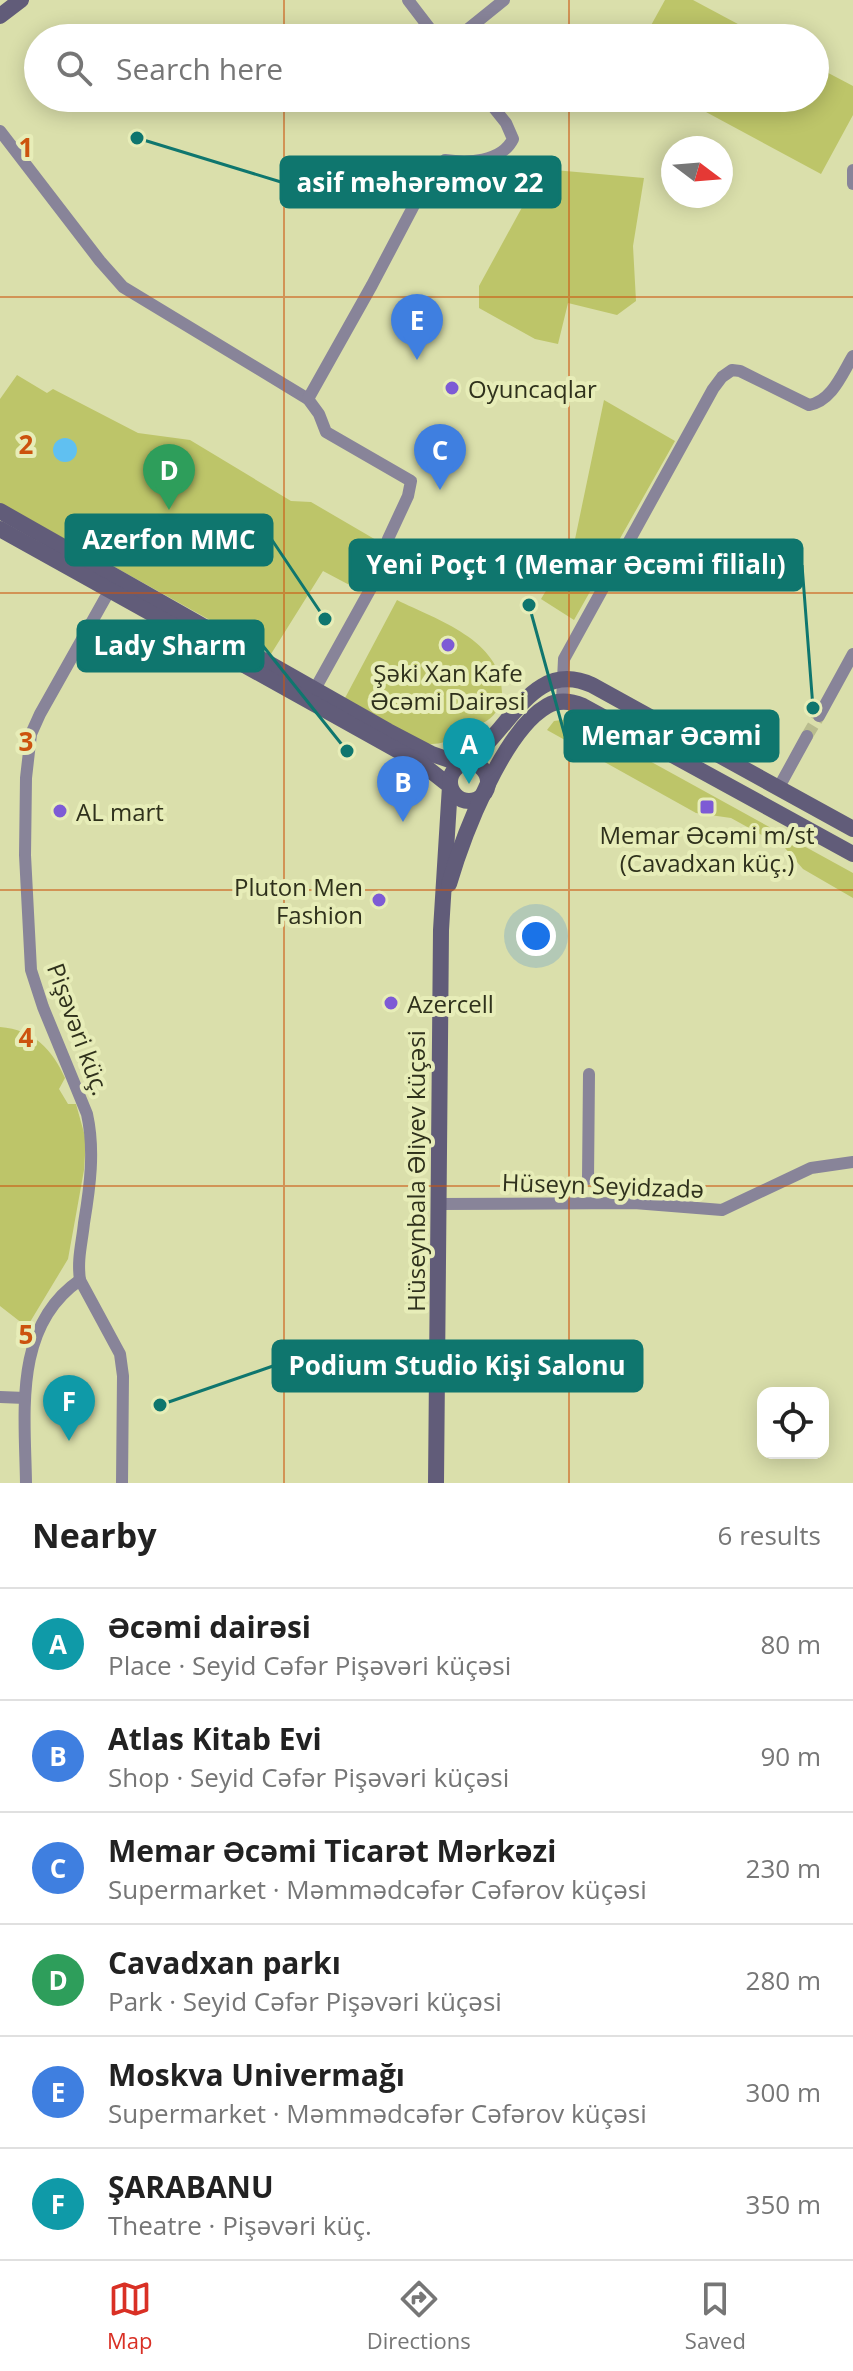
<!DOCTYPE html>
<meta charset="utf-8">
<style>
:root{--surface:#fff;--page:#f6f6f6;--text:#222;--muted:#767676;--line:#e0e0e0;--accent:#d93025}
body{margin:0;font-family:"Open Sans",sans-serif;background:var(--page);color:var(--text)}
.controls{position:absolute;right:24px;bottom:24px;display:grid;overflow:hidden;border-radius:16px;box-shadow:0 4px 20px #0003}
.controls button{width:72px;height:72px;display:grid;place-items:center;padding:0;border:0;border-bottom:2px solid var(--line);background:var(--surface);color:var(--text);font:40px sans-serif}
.compass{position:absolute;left:661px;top:136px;width:72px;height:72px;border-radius:50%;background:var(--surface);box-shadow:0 4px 20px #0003;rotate:106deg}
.you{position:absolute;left:536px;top:936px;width:28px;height:28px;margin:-20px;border:6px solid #fff;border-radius:50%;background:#1a73e8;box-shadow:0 0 0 12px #1a73e833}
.badge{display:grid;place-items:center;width:52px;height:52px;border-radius:50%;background:var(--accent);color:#fff;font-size:26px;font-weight:700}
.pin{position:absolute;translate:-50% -66px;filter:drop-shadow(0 2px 4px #0008)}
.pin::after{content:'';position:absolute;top:42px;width:28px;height:24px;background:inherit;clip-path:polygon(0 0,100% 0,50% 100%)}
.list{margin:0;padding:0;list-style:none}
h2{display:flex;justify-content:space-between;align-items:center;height:104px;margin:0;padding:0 32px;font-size:34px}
h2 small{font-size:26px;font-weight:400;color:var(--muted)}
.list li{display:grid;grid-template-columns:52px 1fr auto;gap:24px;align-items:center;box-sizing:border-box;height:112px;padding:0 32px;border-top:2px solid var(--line)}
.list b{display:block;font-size:30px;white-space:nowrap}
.list p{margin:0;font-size:26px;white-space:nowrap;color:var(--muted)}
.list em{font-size:26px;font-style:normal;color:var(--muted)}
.icon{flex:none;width:44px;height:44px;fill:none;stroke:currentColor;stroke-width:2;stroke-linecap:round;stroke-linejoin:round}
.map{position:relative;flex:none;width:853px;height:1483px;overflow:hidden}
.search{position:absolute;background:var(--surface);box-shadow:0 4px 20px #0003;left:24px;right:24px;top:24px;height:88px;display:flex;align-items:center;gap:20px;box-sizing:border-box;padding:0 28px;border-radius:44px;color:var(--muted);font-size:30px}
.sheet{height:776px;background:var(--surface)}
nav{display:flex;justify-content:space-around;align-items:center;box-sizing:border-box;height:112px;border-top:2px solid var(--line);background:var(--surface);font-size:22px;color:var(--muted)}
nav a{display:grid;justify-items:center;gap:4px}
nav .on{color:var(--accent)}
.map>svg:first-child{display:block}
.green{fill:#bdc569}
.water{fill:#60c0f1}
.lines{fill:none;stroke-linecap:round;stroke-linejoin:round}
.street-tunnel{stroke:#b8bc8e;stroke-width:12;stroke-dasharray:12 6;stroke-linecap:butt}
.street{stroke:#888499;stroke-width:12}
.secondary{stroke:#615c79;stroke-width:16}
.grid{fill:none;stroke:#cc530e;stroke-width:2;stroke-opacity:0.55}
.poi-dot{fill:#7d5bd5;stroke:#e7edb8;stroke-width:3}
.labels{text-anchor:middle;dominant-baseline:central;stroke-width:8;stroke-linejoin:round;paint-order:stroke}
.poi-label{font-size:24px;fill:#2f311c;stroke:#e7edb8;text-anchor:start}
.street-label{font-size:24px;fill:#2f311c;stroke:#e7edb8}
.grid-label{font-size:26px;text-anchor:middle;font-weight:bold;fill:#cc530e;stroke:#e7edb8;stroke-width:8;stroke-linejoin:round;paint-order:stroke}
.leader{fill:none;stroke:#0f766e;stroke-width:3}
.callout-dot{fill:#0f766e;stroke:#e7edb8;stroke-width:3}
.callout{fill:#0f766e;stroke:#0f766e;stroke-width:3}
.callout-label{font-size:26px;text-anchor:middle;font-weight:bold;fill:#fff}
</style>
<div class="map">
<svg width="853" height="1483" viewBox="0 0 853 1483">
<rect width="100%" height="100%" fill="#dadfab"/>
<!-- green -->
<g class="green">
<path d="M665 0H693L764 38H644Z"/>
<path d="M815 66 853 86V115L821 174 680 98H815Z"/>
<path d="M543 169 644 178 633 246 636 301 617 315 568 303 558 344 535 339 479 308V286Z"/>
<path d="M17 375 47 393 53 389 138 433 190 440 291 501 311 502 383 544 357 589 323 571 271 654 0 503V399Z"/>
<path d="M604 400 675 441 574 620 541 599 574 544Z"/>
<path d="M397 600C437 620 502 640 502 693 502 706 494 718 483 723 468 730 449 744 432 744 410 745 364 710 345 698Z"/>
<path d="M568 719 577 721 853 873V898L803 869 785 848 731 818 696 813 547 730 554 721Z"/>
<path d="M0 1027C34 1030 52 1049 65 1078L59 1089 68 1104H76L86 1140 84 1170 68 1259 27 1327 0 1306Z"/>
</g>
<!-- water -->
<circle class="water" cx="65" cy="450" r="12"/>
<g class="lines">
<!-- street-tunnel -->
<path class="street-tunnel" d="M807 736 819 716"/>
<!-- street -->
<g class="street">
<path d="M408 0 437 38"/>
<path d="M457 38 504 0"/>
<path d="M0 131 100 261 123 287 308 399 319 414 326 432 411 481 408 496 388 539 376 579 315 689"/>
<path d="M853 170V184"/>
<path d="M308 399 372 285 432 171 445 160C467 163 501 163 513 139L506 123 486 98"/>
<path d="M112 586 40 714 31 734 26 778 25 855 31 970 43 1007 87 1114C95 1150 90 1187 84 1223 82 1243 77 1259 80 1280L120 1354 123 1376 122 1483"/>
<path d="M562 701 564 659 713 389 722 377 732 370 740 371 809 405C832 401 842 374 853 356"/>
<path d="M819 716 853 654"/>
<path d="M779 787 807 736"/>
<path d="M588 1179 589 1074"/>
<path d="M438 1204 634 1203 722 1210 811 1168 853 1162"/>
<path d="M0 1397 25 1398"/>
<path d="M26 1483C25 1412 13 1326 80 1280"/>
</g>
<!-- secondary -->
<g class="secondary">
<path d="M0 16 21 0"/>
<path d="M0 511 388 731 432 754 461 764C508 740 529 656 592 685L853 829"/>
<path d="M0 529 422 764 450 786 441 930 436 1483"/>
<circle cx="469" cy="782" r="19"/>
<path d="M449 884C463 836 503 731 547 706 559 699 571 701 583 706L853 854"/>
</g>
</g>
<!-- grid -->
<path class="grid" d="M284 0V38M569 0V38M284 98V1483M569 98V1483M0 297H853M0 593H853M0 890H853M0 1186H853"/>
<!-- markers -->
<g class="poi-dot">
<circle cx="452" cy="388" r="8"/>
<circle cx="448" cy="645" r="8"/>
<rect x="699" y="799" width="16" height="16" rx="4"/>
<circle cx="60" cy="811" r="8"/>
<circle cx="379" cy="900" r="8"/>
<circle cx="391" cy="1003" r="8"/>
</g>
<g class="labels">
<!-- poi labels -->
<g class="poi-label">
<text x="468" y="388">Oyuncaqlar</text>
<text x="448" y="672" text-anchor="middle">Şəki Xan Kafe<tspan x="448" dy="28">Əcəmi Dairəsi</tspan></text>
<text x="76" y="811">AL mart</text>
<text x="707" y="834" text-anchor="middle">Memar Əcəmi m/st<tspan x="707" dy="28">(Cavadxan küç.)</tspan></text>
<text x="363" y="886" text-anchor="end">Pluton Men<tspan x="363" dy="28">Fashion</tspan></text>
<text x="407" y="1003">Azercell</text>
</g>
<!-- street labels -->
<g class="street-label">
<text transform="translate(79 1029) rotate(70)">Pişəvəri küç.</text>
<text transform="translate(415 1171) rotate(-90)">Hüseynbala Əliyev küçəsi</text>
<text transform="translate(603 1185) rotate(2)">Hüseyn Seyidzadə</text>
</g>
</g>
<g class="grid-label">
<text x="26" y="157">1</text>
<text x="26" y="454">2</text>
<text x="26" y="751">3</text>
<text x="26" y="1047">4</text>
<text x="26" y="1344">5</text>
</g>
<!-- callouts -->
<path class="leader" d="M137 138L281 182M325 619L272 540M813 708L802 565M347 751L263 646M529 605L565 736M160 1405L273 1366"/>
<g class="callout-dot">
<circle cx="137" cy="138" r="8"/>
<circle cx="325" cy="619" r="8"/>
<circle cx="813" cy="708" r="8"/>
<circle cx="347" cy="751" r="8"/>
<circle cx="529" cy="605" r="8"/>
<circle cx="160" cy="1405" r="8"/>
</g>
<g class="callout">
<rect x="281" y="157" width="279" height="50" rx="8"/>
<rect x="66" y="515" width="206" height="50" rx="8"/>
<rect x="350" y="540" width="452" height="50" rx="8"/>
<rect x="78" y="621" width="185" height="50" rx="8"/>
<rect x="565" y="711" width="213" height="50" rx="8"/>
<rect x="273" y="1341" width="369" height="50" rx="8"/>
</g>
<g class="callout-label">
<text x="420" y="192">asif məhərəmov 22</text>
<text x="169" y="549">Azerfon MMC</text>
<text x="576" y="574">Yeni Poçt 1 (Memar Əcəmi filialı)</text>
<text x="170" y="655">Lady Sharm</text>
<text x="671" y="745">Memar Əcəmi</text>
<text x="457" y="1375">Podium Studio Kişi Salonu</text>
</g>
</svg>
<div class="controls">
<button><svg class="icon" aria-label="locate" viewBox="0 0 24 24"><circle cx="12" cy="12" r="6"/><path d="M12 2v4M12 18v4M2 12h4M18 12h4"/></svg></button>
</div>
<svg class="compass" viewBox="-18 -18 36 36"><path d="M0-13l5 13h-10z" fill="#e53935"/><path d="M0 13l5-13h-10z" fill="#767676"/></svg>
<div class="you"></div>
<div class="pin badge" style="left:469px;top:784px;background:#0f9aa8">A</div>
<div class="pin badge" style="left:403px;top:822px;background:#3f7fe0">B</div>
<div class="pin badge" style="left:440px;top:490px;background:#3f7fe0">C</div>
<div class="pin badge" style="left:169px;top:510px;background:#2e9e5b">D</div>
<div class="pin badge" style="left:417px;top:360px;background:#3f7fe0">E</div>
<div class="pin badge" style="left:69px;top:1441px;background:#0f9aa8">F</div>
<div class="search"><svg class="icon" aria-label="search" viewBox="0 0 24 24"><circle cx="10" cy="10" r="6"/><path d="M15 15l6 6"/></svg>Search here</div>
</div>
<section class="sheet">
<h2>Nearby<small>6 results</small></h2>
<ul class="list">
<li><span class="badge" style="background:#0f9aa8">A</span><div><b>Əcəmi dairəsi</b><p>Place · Seyid Cəfər Pişəvəri küçəsi</p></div><em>80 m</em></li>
<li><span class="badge" style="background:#3f7fe0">B</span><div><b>Atlas Kitab Evi</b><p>Shop · Seyid Cəfər Pişəvəri küçəsi</p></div><em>90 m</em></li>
<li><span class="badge" style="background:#3f7fe0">C</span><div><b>Memar Əcəmi Ticarət Mərkəzi</b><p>Supermarket · Məmmədcəfər Cəfərov küçəsi</p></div><em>230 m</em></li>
<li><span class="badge" style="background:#2e9e5b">D</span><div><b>Cavadxan parkı</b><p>Park · Seyid Cəfər Pişəvəri küçəsi</p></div><em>280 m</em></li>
<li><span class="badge" style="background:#3f7fe0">E</span><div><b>Moskva Univermağı</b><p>Supermarket · Məmmədcəfər Cəfərov küçəsi</p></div><em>300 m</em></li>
<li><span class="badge" style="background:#0f9aa8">F</span><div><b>ŞARABANU</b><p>Theatre · Pişəvəri küç.</p></div><em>350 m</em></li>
</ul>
</section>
<nav>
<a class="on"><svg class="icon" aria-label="map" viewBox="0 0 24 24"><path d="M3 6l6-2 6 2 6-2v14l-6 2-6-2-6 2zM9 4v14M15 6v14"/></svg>Map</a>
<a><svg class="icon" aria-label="directions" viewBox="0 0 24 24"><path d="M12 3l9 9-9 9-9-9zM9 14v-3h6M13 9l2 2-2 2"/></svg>Directions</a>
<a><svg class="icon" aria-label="saved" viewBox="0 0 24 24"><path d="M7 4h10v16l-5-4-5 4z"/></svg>Saved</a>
</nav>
